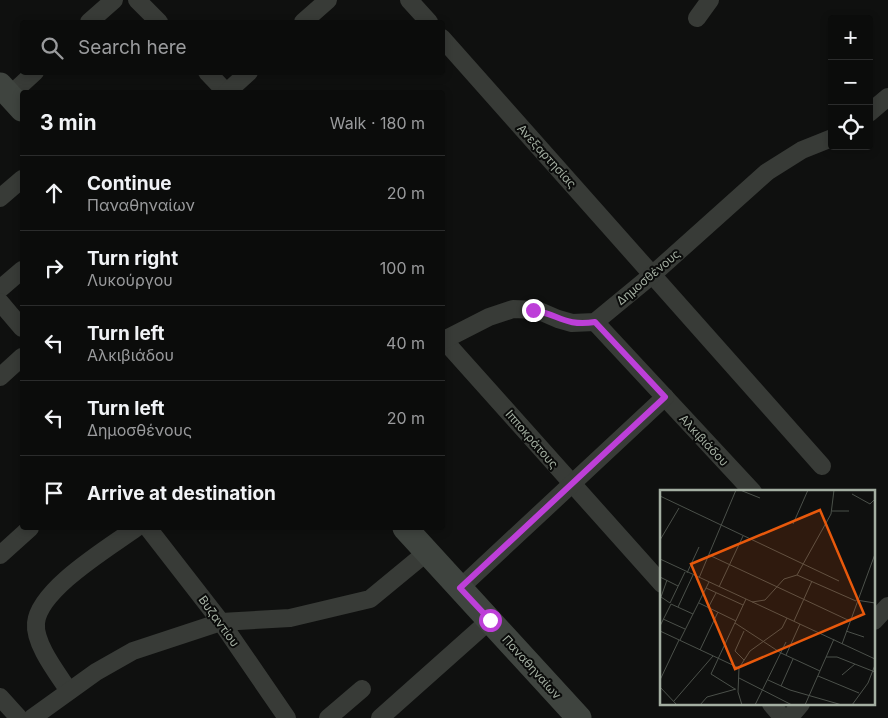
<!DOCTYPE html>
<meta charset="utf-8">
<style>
:root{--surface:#0b0c0b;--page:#191a19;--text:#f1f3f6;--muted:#9a9b9d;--line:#2b2c2c}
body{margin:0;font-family:Inter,sans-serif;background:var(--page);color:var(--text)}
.controls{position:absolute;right:15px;top:15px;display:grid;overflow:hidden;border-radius:5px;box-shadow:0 2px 8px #0003}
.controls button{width:45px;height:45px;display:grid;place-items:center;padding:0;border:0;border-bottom:1px solid var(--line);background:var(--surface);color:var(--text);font:25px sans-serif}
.stop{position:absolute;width:15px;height:15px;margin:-11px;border:4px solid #bd3fd8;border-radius:50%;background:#fff}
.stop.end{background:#bd3fd8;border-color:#fff;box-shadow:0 1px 5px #0008}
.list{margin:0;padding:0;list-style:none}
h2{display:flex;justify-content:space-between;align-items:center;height:65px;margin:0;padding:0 20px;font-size:21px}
h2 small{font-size:16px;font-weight:400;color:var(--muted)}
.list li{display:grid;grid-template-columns:32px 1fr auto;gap:15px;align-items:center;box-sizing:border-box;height:75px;padding:0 20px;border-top:1px solid var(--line)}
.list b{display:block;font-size:19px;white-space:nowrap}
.list p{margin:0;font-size:16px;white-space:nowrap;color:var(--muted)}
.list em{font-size:16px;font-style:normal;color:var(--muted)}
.icon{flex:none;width:28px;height:28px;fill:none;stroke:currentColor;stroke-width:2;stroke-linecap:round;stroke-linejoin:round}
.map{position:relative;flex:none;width:888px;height:718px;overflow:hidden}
.search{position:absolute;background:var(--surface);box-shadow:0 2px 8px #0003;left:20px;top:20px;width:425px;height:55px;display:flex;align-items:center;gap:12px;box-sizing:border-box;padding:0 18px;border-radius:5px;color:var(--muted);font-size:19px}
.panel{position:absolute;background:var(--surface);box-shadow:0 2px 8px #0003;left:20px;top:90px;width:425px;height:440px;border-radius:5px}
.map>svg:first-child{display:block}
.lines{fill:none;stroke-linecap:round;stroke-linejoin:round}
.street{stroke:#383b37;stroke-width:18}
.secondary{stroke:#3f443f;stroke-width:25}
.route{stroke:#bd3fd8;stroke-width:6}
.labels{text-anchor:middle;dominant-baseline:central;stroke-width:4;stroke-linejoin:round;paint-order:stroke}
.street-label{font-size:12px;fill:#a4afa2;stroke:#0a0b0a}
.inset-road{fill:none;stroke:#4b504a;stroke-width:1}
.view{fill:#e8590c;fill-opacity:0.15;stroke:#e8590c;stroke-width:2.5}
.inset-edge{fill:none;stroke:#a4afa2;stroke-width:2.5}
</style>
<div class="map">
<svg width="888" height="718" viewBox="0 0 888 718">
<rect width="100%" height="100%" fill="#0f100f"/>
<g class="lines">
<!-- street -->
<g class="street">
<path d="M137 0 159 22"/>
<path d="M409 0 429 22"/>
<path d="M697 18 710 0"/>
<path d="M89 22 114 0"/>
<path d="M303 22 328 0"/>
<path d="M442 38 822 466"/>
<path d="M207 72 226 92"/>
<path d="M227 92 249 72"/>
<path d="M10 95 35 72"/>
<path d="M869 113 888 97"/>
<path d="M0 198 22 179"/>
<path d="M0 289 22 270"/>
<path d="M0 302 22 328"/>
<path d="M595 322 753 492"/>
<path d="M442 338 662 584"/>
<path d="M442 341 489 317 513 309 537 310 558 319 572 323 595 322 652 275 767 172 802 150 832 138"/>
<path d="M0 377 22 357"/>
<path d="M148 528 221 622 287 718"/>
<path d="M0 555 30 528"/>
<path d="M460 588 665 397"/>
<path d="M874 621 888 606"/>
<path d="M69 691C58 674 34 644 36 623 39 589 110 547 136 528"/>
<path d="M0 697 19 718"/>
<path d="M771 704 783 718"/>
<path d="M32 718 96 672 133 651 221 622 290 618 370 599 427 552"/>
<path d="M328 718 362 689"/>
<path d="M380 718 490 620"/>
<path d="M789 718 801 704"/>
</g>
<!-- secondary -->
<g class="secondary">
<path d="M0 85 22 109"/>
<path d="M405 528 579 718"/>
</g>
</g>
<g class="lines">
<!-- route -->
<path class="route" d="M490 620 460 588 665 397 595 322C565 327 558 314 533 310"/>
</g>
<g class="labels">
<!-- street labels -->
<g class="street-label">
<text transform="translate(547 156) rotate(48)">Ανεξαρτησίας</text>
<text transform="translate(648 277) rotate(-40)">Δημοσθένους</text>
<text transform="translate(532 439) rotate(49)">Ιπποκράτους</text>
<text transform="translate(704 440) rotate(47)">Αλκιβιάδου</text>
<text transform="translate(219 621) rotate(54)">Βυζαντίου</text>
<text transform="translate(532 667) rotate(48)">Παναθηναίων</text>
</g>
</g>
<!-- overview -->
<g transform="translate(660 490)">
<rect width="215" height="215" fill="#0f100f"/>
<path class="inset-road" d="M80 0 100 8M192 4 210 14 215 9M0 6 179 91M172 21H189M133 34 148 0M0 50 19 18M49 65 190 131M0 69 215 169M27 83 39 57M137 85 196 111M0 87 18 96M39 88 76 0M7 90 1 107 10 113 25 82M59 97 83 46M46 98 83 115M196 110 215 113M92 112 105 110 124 89 137 85 171 24 174 0M39 113 76 131M18 117 33 85M48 118 56 103M3 129 25 139M134 131 152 91M75 133 121 163 160 181M0 136 11 114 33 124M0 141 79 178M186 141 204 147M20 150 49 92M182 154 215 64M40 160 58 122M126 165 140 134M166 167H177L215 182M84 170 75 161 84 141M182 185 195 174M158 186 199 203M79 188 132 215M0 190 19 150M108 190 130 200 182 215M121 196 133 169M0 197 17 215M75 199 51 184 86 109M14 211 53 166M40 215 47 207 76 199M82 215 78 202 79 178 90 161 122 138 127 128M95 215 126 152M145 215 174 149M192 215 208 193 215 175"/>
<path class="view" d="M160 20 204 124 75 179 31 74Z"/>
<rect width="215" height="215" class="inset-edge"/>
</g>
</svg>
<div class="controls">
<button>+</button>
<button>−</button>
<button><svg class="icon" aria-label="locate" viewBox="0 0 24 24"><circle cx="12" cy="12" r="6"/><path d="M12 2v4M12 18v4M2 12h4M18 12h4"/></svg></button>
</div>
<div class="stop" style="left:490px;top:620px"></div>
<div class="stop end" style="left:533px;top:310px"></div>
<div class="search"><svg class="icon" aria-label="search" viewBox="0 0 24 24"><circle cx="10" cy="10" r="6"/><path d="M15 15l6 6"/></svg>Search here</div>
<section class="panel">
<h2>3 min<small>Walk · 180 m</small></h2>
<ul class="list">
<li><svg class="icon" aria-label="ahead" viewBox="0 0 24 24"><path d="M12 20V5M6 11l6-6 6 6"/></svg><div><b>Continue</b><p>Παναθηναίων</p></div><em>20 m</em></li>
<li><svg class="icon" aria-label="right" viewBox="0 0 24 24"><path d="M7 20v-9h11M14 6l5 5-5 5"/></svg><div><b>Turn right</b><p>Λυκούργου</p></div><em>100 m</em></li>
<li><svg class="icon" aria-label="left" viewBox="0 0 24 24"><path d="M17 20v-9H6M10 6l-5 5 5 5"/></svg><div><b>Turn left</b><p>Αλκιβιάδου</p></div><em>40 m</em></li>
<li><svg class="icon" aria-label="left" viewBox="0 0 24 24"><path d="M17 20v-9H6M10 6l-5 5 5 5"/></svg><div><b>Turn left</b><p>Δημοσθένους</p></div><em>20 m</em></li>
<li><svg class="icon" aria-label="arrive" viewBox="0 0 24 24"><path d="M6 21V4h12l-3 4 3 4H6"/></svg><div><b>Arrive at destination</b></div></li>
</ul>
</section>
</div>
